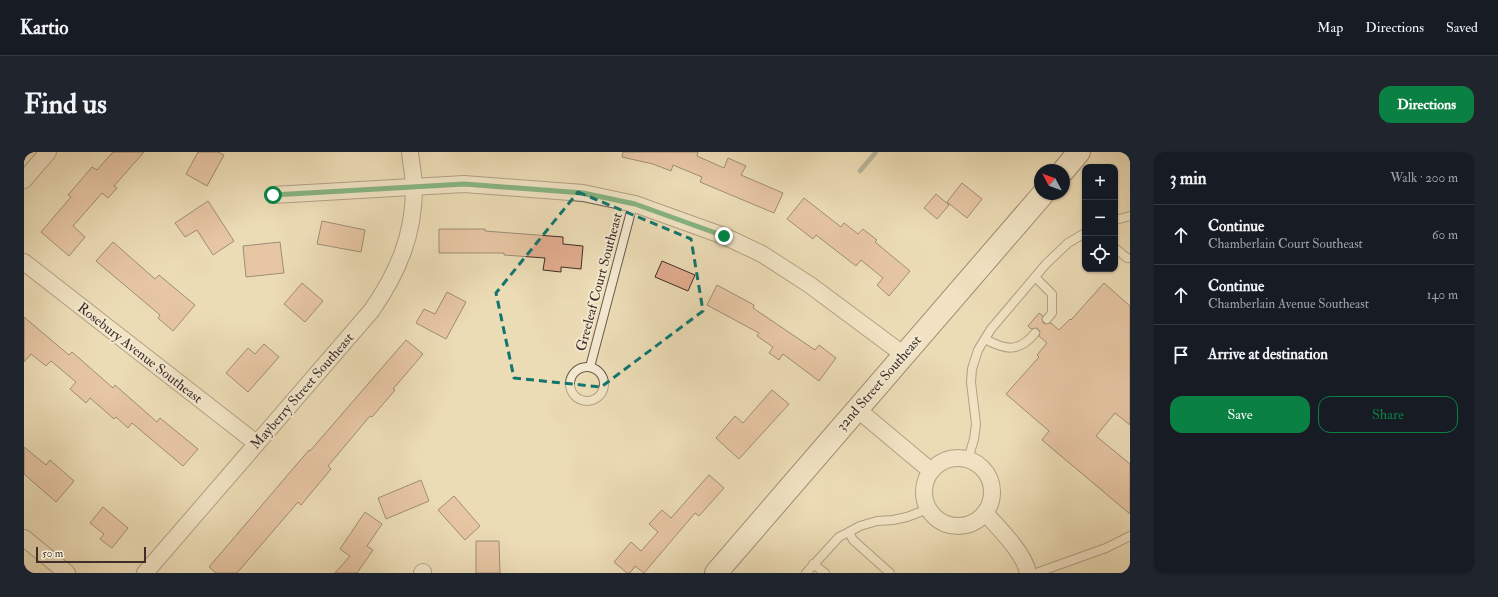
<!DOCTYPE html>
<meta charset="utf-8">
<style>
:root{--surface:#171b24;--page:#20242c;--text:#f1f3f6;--muted:#9ea1a6;--line:#363941;--accent:#0b8043}
body{margin:0;font-family:"IM FELL Double Pica",serif;background:var(--page);color:var(--text)}
.controls{position:absolute;right:12px;top:12px;display:grid;overflow:hidden;border-radius:8px;box-shadow:0 1px 3px #0004}
.controls button{width:36px;height:36px;display:grid;place-items:center;padding:0;border:0;border-bottom:1px solid var(--line);background:var(--surface);color:var(--text);font:20px sans-serif}
.compass{position:absolute;left:1010px;top:12px;width:36px;height:36px;border-radius:50%;background:var(--surface);box-shadow:0 1px 3px #0004;rotate:311deg}
.scale{position:absolute;left:12px;bottom:10px;width:110px;box-sizing:border-box;padding-left:4px;border:2px solid #3e2e27;border-top:0;font-size:11px;line-height:14px;white-space:nowrap;color:#3e2e27;-webkit-text-stroke:3px #f3e8d0;paint-order:stroke}
.stop{position:absolute;width:12px;height:12px;margin:-9px;border:3px solid #0b8043;border-radius:50%;background:#fff}
.stop.end{background:#0b8043;border-color:#fff;box-shadow:0 1px 4px #0008}
.list{margin:0;padding:0;list-style:none}
h2{display:flex;justify-content:space-between;align-items:center;height:52px;margin:0;padding:0 16px;font-size:17px}
h2 small{font-size:13px;font-weight:400;color:var(--muted)}
.list li{display:grid;grid-template-columns:26px 1fr auto;gap:12px;align-items:center;box-sizing:border-box;height:60px;padding:0 16px;border-top:1px solid var(--line)}
.list b{display:block;font-size:15px;white-space:nowrap}
.list p{margin:0;font-size:13px;white-space:nowrap;color:var(--muted)}
.list em{font-size:13px;font-style:normal;color:var(--muted)}
.actions{display:flex;gap:8px;padding:12px 16px}
.actions a{flex:1;padding:9px 0;border:1px solid var(--accent);border-radius:12px;text-align:center;font-size:14px;color:var(--accent)}
.actions .main{background:var(--accent);color:#fff}
.icon{flex:none;width:22px;height:22px;fill:none;stroke:currentColor;stroke-width:2;stroke-linecap:round;stroke-linejoin:round}
.map{position:relative;flex:none;width:1106px;height:421px;overflow:hidden;border-radius:12px}
header{display:flex;align-items:center;gap:24px;box-sizing:border-box;height:56px;padding:0 20px;background:var(--surface);border-bottom:1px solid var(--line)}
header strong{font-size:19px}
nav{display:flex;gap:22px;margin-inline-start:auto;font-size:14px}
.intro{display:flex;align-items:center;justify-content:space-between;box-sizing:border-box;height:96px;padding:0 24px}
h1{margin:0;font-size:28px}
.button{padding:10px 18px;border-radius:12px;background:var(--accent);color:#fff;font-size:14px;font-weight:700}
main{display:flex;gap:24px;padding:0 24px}
aside{flex:1;background:var(--surface);border-radius:12px;box-shadow:0 1px 3px #0004}
.map>svg:first-child{display:block}
.lines{fill:none;stroke-linecap:round;stroke-linejoin:round}
.stream{stroke:#758377;stroke-width:4.5}
.building{fill:#e1ac8f;stroke:#3e2e27}
.lane-casing{stroke:#6a5a4b;stroke-width:10}
.street-casing{stroke:#6a5a4b;stroke-width:18}
.secondary-casing{stroke:#3e2e27;stroke-width:24}
.lane{stroke:#f3e8d0;stroke-width:8}
.street{stroke:#f3e8d0;stroke-width:16}
.secondary{stroke:#f3e8d0;stroke-width:22}
.route{stroke:#0b8043;stroke-width:5}
.marked{fill:none;stroke:#0f766e;stroke-width:3;stroke-dasharray:8 5;stroke-linejoin:round}
.labels{text-anchor:middle;dominant-baseline:central;stroke-width:4;stroke-linejoin:round;paint-order:stroke}
.street-label{font-size:14px;fill:#3e2e27;stroke:#f3e8d0}
</style>
<header>
<strong>Kartio</strong>
<nav><a>Map</a><a>Directions</a><a>Saved</a></nav>
</header>
<div class="intro"><h1>Find us</h1><a class="button">Directions</a></div>
<main>
<div class="map">
<svg width="1106" height="421" viewBox="0 0 1106 421">
<rect width="100%" height="100%" fill="#ecdcb6"/>
<filter id="stains"><feTurbulence type="fractalNoise" baseFrequency=".005" numOctaves="4"/><feColorMatrix values="0 0 0 0 .2 0 0 0 0 .09 0 0 0 0 .02 0 0 0 .5 -.17"/></filter>
<radialGradient id="worn" r=".72"><stop offset=".6" stop-color="#630" stop-opacity="0"/><stop offset="1" stop-color="#630" stop-opacity=".3"/></radialGradient>
<g class="lines">
<!-- stream -->
<path class="stream" d="M836 19 852 0"/>
</g>
<!-- building -->
<g class="building">
<path d="M89 0H120L90 34 93 36 84 46 78 41 49 74 61 85 45 104 17 80 47 45 44 43 68 15 73 18Z"/>
<path d="M174 0H194L200 3 183 34 162 22Z"/>
<path d="M599 0H674L673 4 700 16 704 6 722 14 717 23 759 41 750 61 676 30 678 25 649 13 647 19 629 12 598 5Z"/>
<path d="M938 31 958 47 943 66 923 50Z"/>
<path d="M912 42 925 53 913 67 900 56Z"/>
<path d="M780 46 817 75 820 71 834 82 839 77 853 88 851 90 886 119 865 144 853 133 859 126 837 108 832 114 792 83 789 87 763 67Z"/>
<path d="M184 49 210 89 189 103 173 78 161 85 151 71Z"/>
<path d="M298 69 341 78 337 100 293 92Z"/>
<path d="M415 77H461V79L539 85V92L559 94 557 117 537 115V120L519 118 521 106 480 103V101H415Z"/>
<path d="M89 90 131 127 135 123 171 153 149 179 134 166 136 163 72 109Z"/>
<path d="M256 90 260 121 222 125 219 94Z"/>
<path d="M638 109 671 123 664 139 631 125Z"/>
<path d="M278 131 299 149 281 170 260 152Z"/>
<path d="M1080 131 1106 154V273L1091 261 1072 284 1106 312V362L1018 288 1025 279 982 242 1015 205 1013 203 1023 191 1015 184 1016 180 1014 177 1012 176 1007 177 1004 174 1015 161 1019 164 1018 166 1019 171 1022 172 1027 171 1035 178 1046 167 1047 168Z"/>
<path d="M693 133 730 153 729 156 791 198 795 193 812 206 795 229 759 202 755 208 745 201 749 195 733 184 735 181 683 153Z"/>
<path d="M423 140 442 150 422 187 392 171 400 157 411 162Z"/>
<path d="M0 165 45 203 48 200 89 236 91 233 133 270 136 266 174 297 159 314 108 271 104 276 92 265 90 267 66 246 62 251 46 237 52 230 27 209 22 214 7 202 0 210Z"/>
<path d="M382 188 399 202 369 237 371 238 348 265 346 264 304 314 307 317 277 353 274 350 213 421H192L185 415 285 298 286 299Z"/>
<path d="M240 192 255 205 224 240 202 221 224 196 231 202Z"/>
<path d="M748 238 765 252 715 307 692 286 711 264 719 271Z"/>
<path d="M0 295 22 313 26 308 50 329 32 350 0 322Z"/>
<path d="M685 323 700 336 675 364 671 361 620 421 611 414 606 421H603L590 410 607 390 617 399 634 380 625 372 638 358 647 366Z"/>
<path d="M397 328 405 349 362 367 354 346Z"/>
<path d="M430 344 456 374 441 388 414 358Z"/>
<path d="M79 355 104 376 88 396 76 387 80 382 66 371Z"/>
<path d="M341 360 358 372 343 394 349 398 333 421H311L326 404 316 397Z"/>
<path d="M452 389H475L476 421H452Z"/>
</g>
<g class="lines">
<!-- lane casing -->
<g class="lane-casing">
<g id="lane">
<path d="M1091 68 1106 64"/>
<path d="M1091 96 1103 106H1106"/>
<path d="M1011 125 1028 142V161L1023 167"/>
<path d="M961 187C981 198 995 201 1011 181"/>
<circle cx="563" cy="232" r="17"/>
<path d="M566 215 609 52"/>
<path d="M944 307 950 287 952 272 947 230 948 217 954 198 967 177 1022 112 1044 91 1061 81"/>
<path d="M825 380 829 388 866 421"/>
<path d="M789 412 801 421"/>
<path d="M782 421 815 385 825 380 836 374 853 369 869 368 883 365 904 357"/>
<path d="M1012 421 1082 396 1106 384"/>
</g>
</g>
<!-- street casing -->
<g class="street-casing">
<g id="street">
<path d="M0 28 24 0"/>
<path d="M249 43 440 32 559 41 611 52 700 84 738 102 786 133 880 203"/>
<path d="M0 110 232 291"/>
<path d="M833 257 907 319"/>
<circle cx="934" cy="340" r="34"/>
<path d="M961 361C974 375 1001 402 1004 421"/>
<path d="M0 386 43 421"/>
<path d="M121 421 348 158C374 120 390 83 390 36 390 24 387 12 386 0"/>
<path d="M398 421 399 420"/>
</g>
</g>
<!-- secondary casing -->
<g class="secondary-casing">
<g id="secondary">
<path d="M1040 18 1055 0"/>
<path d="M692 421 1019 42"/>
</g>
</g>
<!-- lane -->
<use href="#lane" class="lane"/>
<!-- street -->
<use href="#street" class="street"/>
<!-- secondary -->
<use href="#secondary" class="secondary"/>
</g>
<g class="lines">
<!-- route -->
<path class="route" d="M249 43 440 32 559 41 611 52 700 84"/>
</g>
<!-- marked area -->
<path d="M0 0H1106V421H0ZM554 40 667 87 679 159 577 235 490 226 472 141Z" fill="#ecdcb6" fill-opacity=".55" fill-rule="evenodd"/>
<path class="marked" d="M554 40 667 87 679 159 577 235 490 226 472 141Z"/>
<g class="labels">
<!-- street labels -->
<g class="street-label">
<text transform="translate(575 130) rotate(-75)">Greeleaf Court Southeast</text>
<text transform="translate(116 201) rotate(38)">Rosebury Avenue Southeast</text>
<text transform="translate(855 231) rotate(-49)">32nd Street Southeast</text>
<text transform="translate(278 239) rotate(-49)">Mayberry Street Southeast</text>
</g>
</g>
<rect width="100%" height="100%" filter="url(#stains)"/>
<rect width="100%" height="100%" fill="url(#worn)"/>
</svg>
<div class="controls">
<button>+</button>
<button>−</button>
<button><svg class="icon" aria-label="locate" viewBox="0 0 24 24"><circle cx="12" cy="12" r="6"/><path d="M12 2v4M12 18v4M2 12h4M18 12h4"/></svg></button>
</div>
<svg class="compass" viewBox="-18 -18 36 36"><path d="M0-13l5 13h-10z" fill="#e53935"/><path d="M0 13l5-13h-10z" fill="#9ea1a6"/></svg>
<div class="scale">50 m</div>
<div class="stop" style="left:249px;top:43px"></div>
<div class="stop end" style="left:700px;top:84px"></div>
</div>
<aside>
<h2>3 min<small>Walk · 200 m</small></h2>
<ul class="list">
<li><svg class="icon" aria-label="ahead" viewBox="0 0 24 24"><path d="M12 20V5M6 11l6-6 6 6"/></svg><div><b>Continue</b><p>Chamberlain Court Southeast</p></div><em>60 m</em></li>
<li><svg class="icon" aria-label="ahead" viewBox="0 0 24 24"><path d="M12 20V5M6 11l6-6 6 6"/></svg><div><b>Continue</b><p>Chamberlain Avenue Southeast</p></div><em>140 m</em></li>
<li><svg class="icon" aria-label="arrive" viewBox="0 0 24 24"><path d="M6 21V4h12l-3 4 3 4H6"/></svg><div><b>Arrive at destination</b></div></li>
</ul>
<div class="actions"><a class="main">Save</a><a>Share</a></div>
</aside>
</main>
